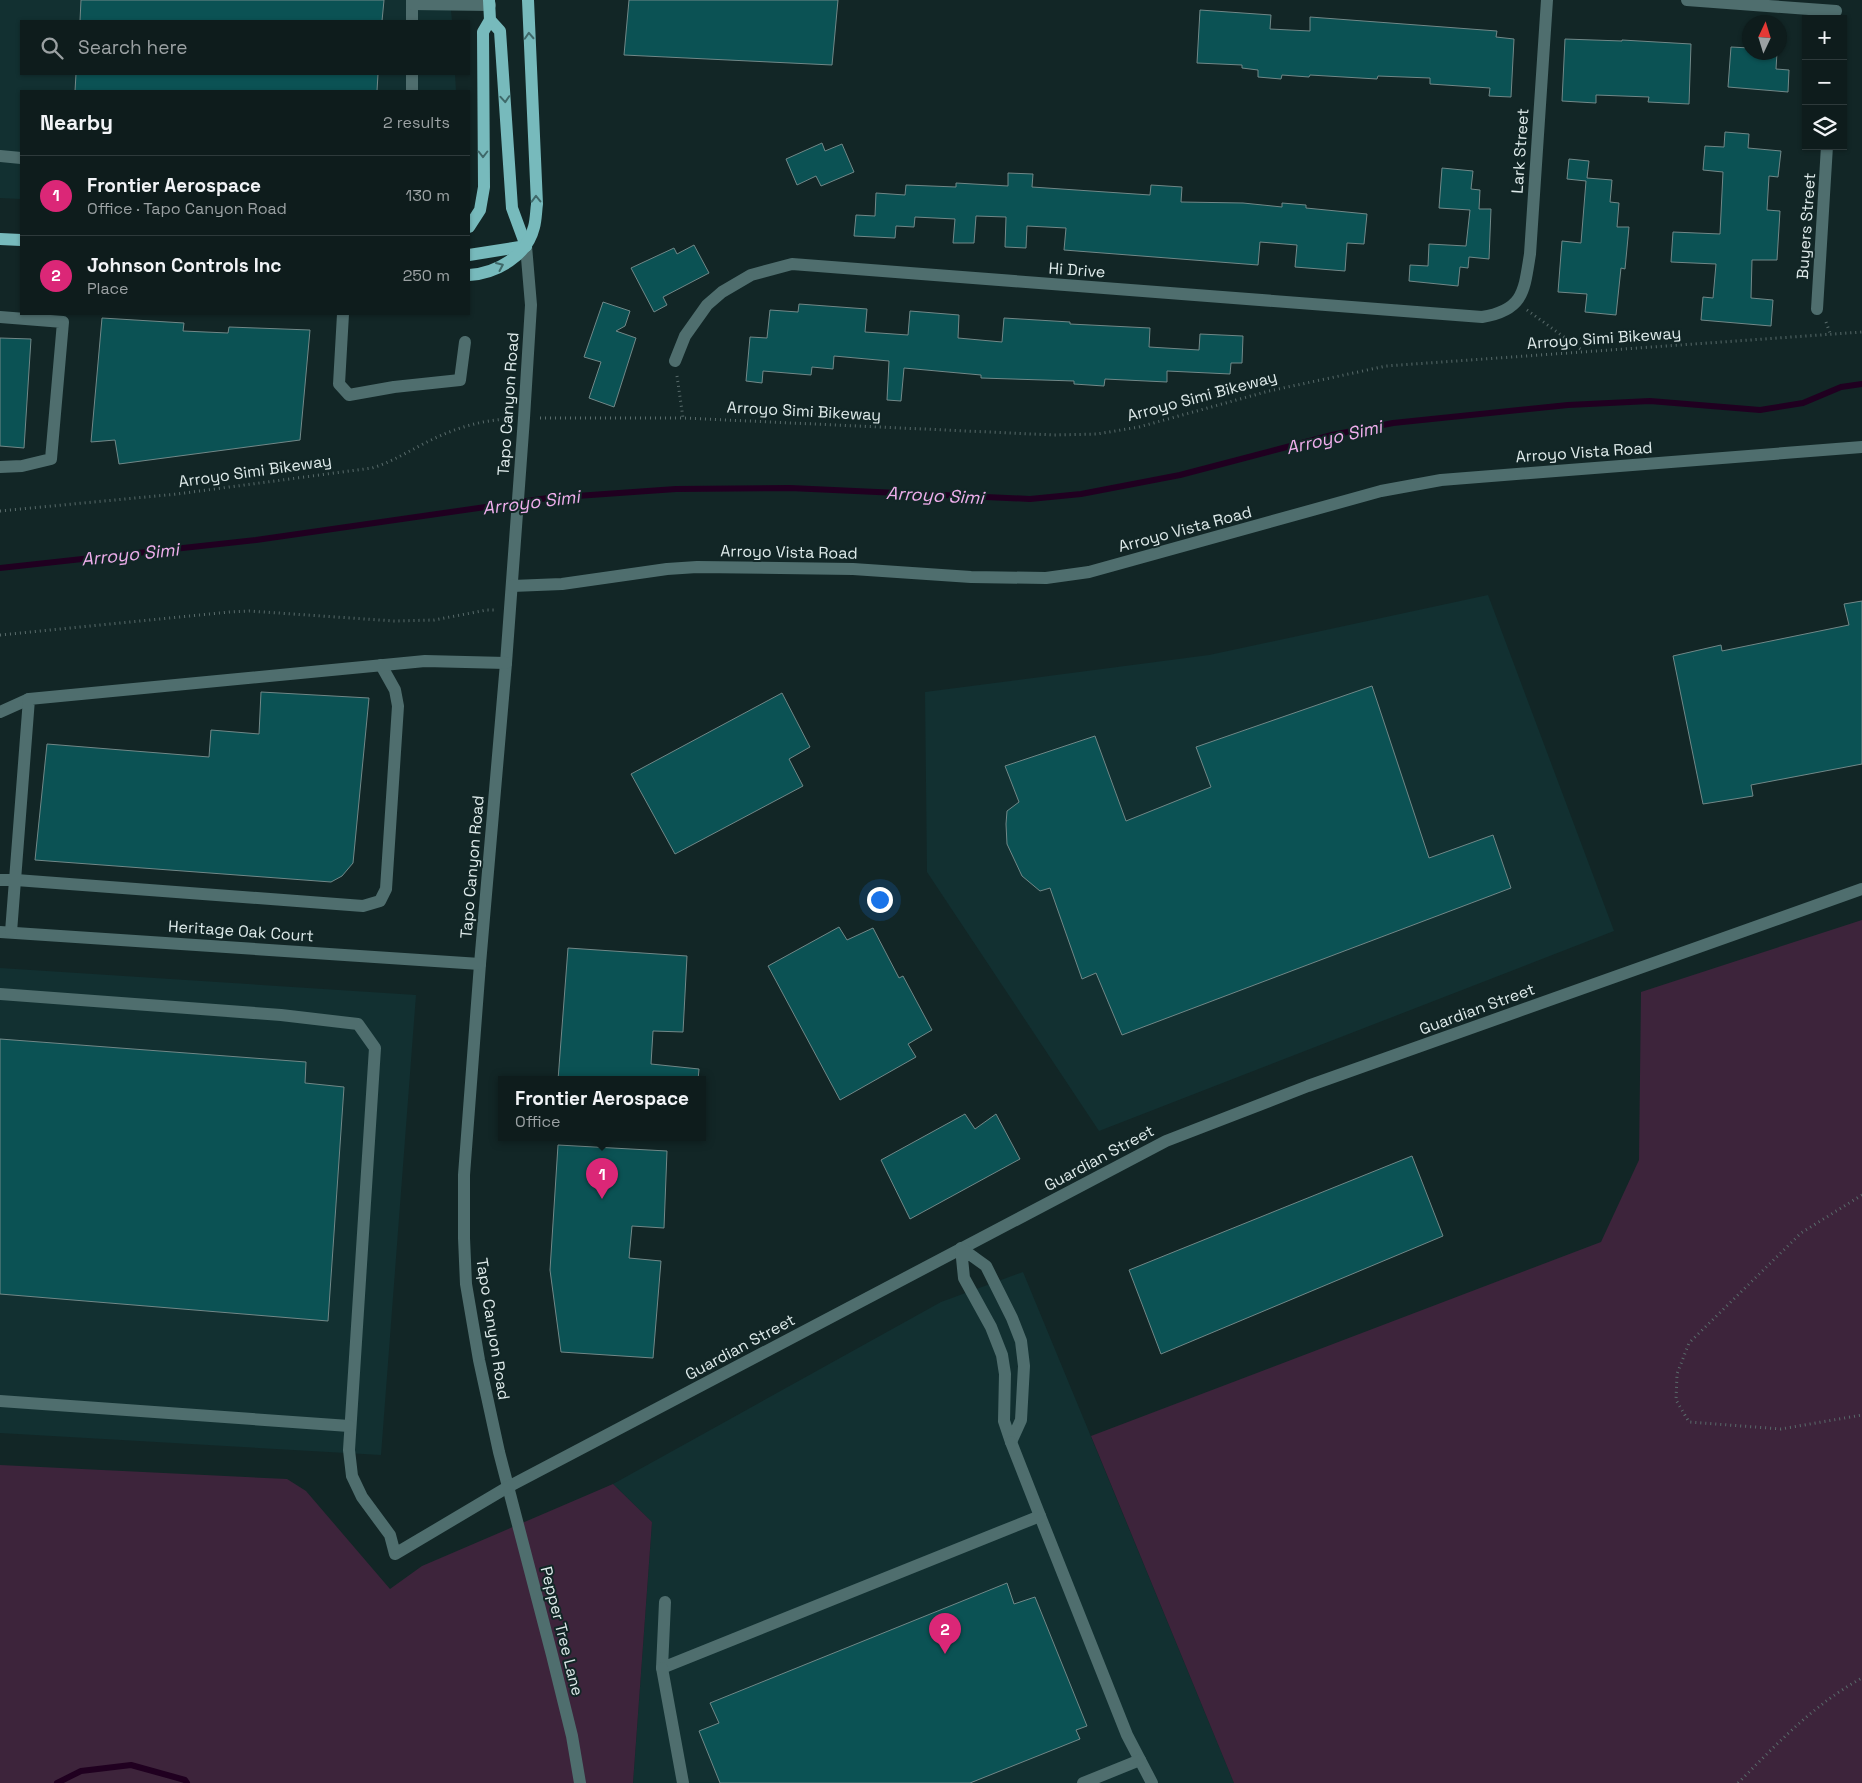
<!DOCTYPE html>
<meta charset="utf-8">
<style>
:root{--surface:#0e1c1c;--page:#1c2929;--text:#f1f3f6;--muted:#9ba1a3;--line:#2e3a3b;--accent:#db2777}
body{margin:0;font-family:"Space Grotesk",sans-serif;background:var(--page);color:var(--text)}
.controls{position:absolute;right:15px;top:15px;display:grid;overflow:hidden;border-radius:0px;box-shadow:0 1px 4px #0004}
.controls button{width:45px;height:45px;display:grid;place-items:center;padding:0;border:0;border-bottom:1px solid var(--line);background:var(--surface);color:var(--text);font:25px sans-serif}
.compass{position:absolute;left:1742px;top:15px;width:45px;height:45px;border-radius:50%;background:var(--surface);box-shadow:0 1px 4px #0004;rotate:4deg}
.you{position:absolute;left:879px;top:899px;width:18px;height:18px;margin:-12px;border:4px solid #fff;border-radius:50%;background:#1a73e8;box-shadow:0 0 0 8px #1a73e833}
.badge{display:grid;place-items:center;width:32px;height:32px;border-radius:50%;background:var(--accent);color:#fff;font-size:16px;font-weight:700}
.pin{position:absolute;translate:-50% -41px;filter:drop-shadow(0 1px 2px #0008)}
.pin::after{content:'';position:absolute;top:26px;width:18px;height:15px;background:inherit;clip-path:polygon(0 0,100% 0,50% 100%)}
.popup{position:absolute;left:498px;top:1076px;width:208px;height:65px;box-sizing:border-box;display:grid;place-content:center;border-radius:0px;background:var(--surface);filter:drop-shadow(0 1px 4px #0005);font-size:16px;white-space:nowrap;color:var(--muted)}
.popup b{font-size:19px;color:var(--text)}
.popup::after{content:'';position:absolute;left:50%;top:100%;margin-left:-10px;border:10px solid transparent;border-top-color:var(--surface)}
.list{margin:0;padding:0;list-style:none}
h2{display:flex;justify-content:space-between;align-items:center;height:65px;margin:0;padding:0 20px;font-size:21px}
h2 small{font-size:16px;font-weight:400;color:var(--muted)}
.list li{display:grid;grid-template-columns:32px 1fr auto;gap:15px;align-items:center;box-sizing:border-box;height:80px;padding:0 20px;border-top:1px solid var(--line)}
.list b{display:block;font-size:19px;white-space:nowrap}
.list p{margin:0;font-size:16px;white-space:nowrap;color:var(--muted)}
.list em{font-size:16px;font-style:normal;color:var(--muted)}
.icon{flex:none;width:28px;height:28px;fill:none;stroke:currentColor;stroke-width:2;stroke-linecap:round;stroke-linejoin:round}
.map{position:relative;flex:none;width:1862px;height:1783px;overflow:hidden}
.search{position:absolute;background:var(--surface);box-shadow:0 1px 4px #0004;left:20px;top:20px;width:450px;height:55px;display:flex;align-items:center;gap:12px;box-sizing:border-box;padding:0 18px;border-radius:0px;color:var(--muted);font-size:19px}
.panel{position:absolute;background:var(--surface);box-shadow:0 1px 4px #0004;left:20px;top:90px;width:450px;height:225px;border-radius:0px}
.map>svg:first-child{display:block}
.built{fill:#123031}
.green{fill:#3d243b}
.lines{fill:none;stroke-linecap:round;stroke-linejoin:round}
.stream{stroke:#200020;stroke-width:6}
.building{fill:#0b5254;stroke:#718888}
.path{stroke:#596b6b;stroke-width:3;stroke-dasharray:1 4;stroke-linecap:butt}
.minor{stroke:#4f6e6e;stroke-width:12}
.major{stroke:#77babc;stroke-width:12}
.oneway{stroke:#3f696a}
.labels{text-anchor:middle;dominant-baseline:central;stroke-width:4;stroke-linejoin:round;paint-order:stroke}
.street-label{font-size:16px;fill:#deeaea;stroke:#122626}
.water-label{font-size:18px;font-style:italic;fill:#efaeec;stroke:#122626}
</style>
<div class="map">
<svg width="1862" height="1783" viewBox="0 0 1862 1783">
<rect width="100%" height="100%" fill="#122626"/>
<!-- built -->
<g class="built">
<path d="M0 0H450L452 21H21V74H455L456 91H21V199L0 198Z"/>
<path d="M1488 595 1614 931 1099 1131 927 872 925 692 1209 655Z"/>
<path d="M0 968 416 995 381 1455 0 1433Z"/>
<path d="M1023 1272 1234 1783H633L652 1522 613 1484 941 1302Z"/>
</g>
<!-- green -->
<g class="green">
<path d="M1862 920V1783H1234L1091 1436 1601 1242 1639 1160 1641 992Z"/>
<path d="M0 1465 287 1479 306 1491 390 1589 422 1566 613 1484 652 1522 633 1783H0Z"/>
</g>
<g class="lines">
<!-- stream -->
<g class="stream">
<path d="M0 568 256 540 548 498 676 489 790 488 1030 499 1081 494 1180 475 1332 435 1393 423 1568 405 1650 401 1760 410 1803 403 1841 387 1862 384"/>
<path d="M57 1783 81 1771 131 1765 185 1780 187 1783"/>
</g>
</g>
<!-- building -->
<g class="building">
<path d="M81 0H384L382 21H80Z"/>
<path d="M629 0H838L832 65 624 55Z"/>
<path d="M1200 10 1271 15 1270 29 1310 31V17L1497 31 1496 37 1514 39 1511 97 1489 96 1490 88 1430 84V78L1378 76 1377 79 1310 75 1309 77 1282 75 1281 79 1258 77V70L1242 68V65L1197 63Z"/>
<path d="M1565 39 1622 41V40L1691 44 1689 104 1648 102 1649 97 1596 95V103L1562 101Z"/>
<path d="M1731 47 1750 48V52H1777L1776 69 1789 70 1788 92 1728 87Z"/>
<path d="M76 74H378L377 91H75Z"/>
<path d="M1725 132 1749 134 1748 148 1781 151 1778 177 1769 176 1767 210 1780 211 1777 260H1752L1751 298 1773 300 1771 326 1701 320 1703 297 1713 298 1716 264 1671 262 1673 232 1720 234 1723 172 1703 170 1705 146 1724 147Z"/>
<path d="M822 143 825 151 842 144 854 172 821 186 816 176 797 185 786 159Z"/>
<path d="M1569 159 1589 161 1587 178 1612 180 1610 202 1619 203 1617 227H1629L1625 269 1621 268 1616 315 1585 312 1587 294 1558 292 1562 241 1581 243 1586 181 1567 179Z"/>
<path d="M1442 168 1473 171 1471 189 1480 190 1479 209H1491L1489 259 1469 257 1468 268 1460 267 1458 286 1409 281 1410 265 1428 266 1429 244 1466 246 1470 210 1439 208Z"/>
<path d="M1008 173 1033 174 1032 187 1150 195 1151 185 1182 187 1181 202 1243 203 1282 207V203L1306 205V208L1367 214 1364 244 1347 243 1345 271 1295 267 1297 245 1260 242 1258 265 1064 250 1066 228 1027 226 1026 248 1005 247 1006 217 976 216 974 243H953L955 219 915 217 914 227 896 226 895 238 854 236 856 215 875 216 876 193 905 195 906 185 956 187V183L1008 186Z"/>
<path d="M694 245 709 273 663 297 667 305 654 312 631 268 674 248 677 254Z"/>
<path d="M603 302 630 311 625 326 616 331 636 338 614 407 589 398 601 362 584 357Z"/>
<path d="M799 304 867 309 865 332 908 335 910 311 959 315 958 338 1002 342 1004 318 1070 322V324L1150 328 1149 347 1199 350 1200 334 1243 336 1242 363H1231L1230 374 1167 371V382L1105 379 1104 386 1074 384V381L981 378V375L904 368 901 401 887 400 889 361 834 356 833 369 812 367 811 375 763 371 762 383 746 381 750 337 767 338 770 310 798 312Z"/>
<path d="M102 318 184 323 183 331 228 333 229 327 310 330 300 440 119 464 115 440 91 442Z"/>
<path d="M0 338 31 339 24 448 0 446Z"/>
<path d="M1862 601V764L1751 785 1753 796 1703 804 1673 656 1721 645 1722 651 1849 625 1844 604Z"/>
<path d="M1372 686 1429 858 1493 835 1511 888 1122 1035 1096 973 1082 979 1050 888 1040 891 1022 876 1007 844 1006 824 1007 811 1019 802 1005 766 1095 736 1126 821 1211 787 1196 747Z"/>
<path d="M261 692 369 698 353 863 342 876 331 882 35 860 47 744 209 757 211 730 259 734Z"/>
<path d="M782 693 810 747 789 759 803 786 675 854 631 774Z"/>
<path d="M839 927 847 940 873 928 899 978 903 976 932 1030 908 1044 916 1057 840 1100 768 966Z"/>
<path d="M568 948 687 956 683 1032 653 1031 651 1064 699 1069 698 1080H558Z"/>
<path d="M0 1039 306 1062 305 1083 344 1087 328 1321 0 1294Z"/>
<path d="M965 1114 975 1129 996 1114 1020 1159 910 1219 881 1160Z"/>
<path d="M558 1145 667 1151 664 1228 632 1226 629 1258 661 1261 653 1358 561 1352 550 1270Z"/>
<path d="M1412 1156 1443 1236 1161 1354 1129 1270Z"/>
<path d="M1007 1583 1014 1604 1035 1597 1087 1726 1076 1730 1080 1739 970 1783H720L699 1731 719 1723 710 1703Z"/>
</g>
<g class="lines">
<!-- path -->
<g class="path">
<path d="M1527 310 1583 351"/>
<path d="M1826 322 1830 333"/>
<path d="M677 376 683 418"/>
<path d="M540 418H683L1054 435 1097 434 1139 427 1269 391 1386 366 1862 332"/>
<path d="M0 511 177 494 372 468C392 462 409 451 427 442 453 429 480 420 509 419"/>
<path d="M0 635 230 612 249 611 394 621 434 620 487 610H494"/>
<path d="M1862 1195 1801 1233 1689 1343 1677 1374 1676 1400 1689 1422 1781 1429 1862 1415"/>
<path d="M1738 1783C1776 1745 1814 1704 1862 1678"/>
</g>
<!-- minor -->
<g class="minor">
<path d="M412 0V21"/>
<path d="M1687 0 1836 11"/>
<path d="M412 4 490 5"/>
<path d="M412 74V91"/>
<path d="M0 156 21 158"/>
<path d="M526 246 531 305 524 418 506 663 480 964 464 1175V1238L466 1284 479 1360 499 1452 552 1655 572 1736 580 1783"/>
<path d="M1817 309 1827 146"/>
<path d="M343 314 339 384 349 395 394 387 460 380 465 342"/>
<path d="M0 317 63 322 51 459 22 466 0 467"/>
<path d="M675 361 685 336 707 305 722 292 751 275 792 264 1482 317C1524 310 1524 291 1530 254L1547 0"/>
<path d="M512 586 562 584 667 569 697 567 853 569 971 577 1046 578 1089 572 1381 491 1441 480 1862 447"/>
<path d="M0 712 29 699"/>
<path d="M0 880H16L363 906 380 901 386 889 398 706 395 690 381 665"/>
<path d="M0 932 480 964"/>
<path d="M11 932 29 699 425 661 506 663"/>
<path d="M0 994 281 1015 358 1024 375 1048 349 1450 352 1476 362 1497 390 1535 395 1554 508 1487 1166 1141 1308 1086 1862 889"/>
<path d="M961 1248 986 1266 1012 1318 1021 1341 1024 1366 1021 1420 1011 1442 1004 1421 1005 1374 1002 1355 991 1327 964 1278Z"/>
<path d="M0 1401 349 1426"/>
<path d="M1040 1516 1127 1735 1152 1783"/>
<path d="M665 1602 662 1668 1040 1516 1011 1442"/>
<path d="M662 1668 683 1783"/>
<path d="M1083 1783 1140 1760"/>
</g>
<!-- major -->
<g class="major">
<path d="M489 0 490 20 500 31 512 208 526 246"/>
<path d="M469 227 480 210 484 187 483 32 490 20"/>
<path d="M0 239 21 240"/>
<path d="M469 255 526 246"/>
<path d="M469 275C497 273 527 256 534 227 536 220 536 211 537 204L528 0"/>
</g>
</g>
<!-- one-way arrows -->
<defs><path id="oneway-chevron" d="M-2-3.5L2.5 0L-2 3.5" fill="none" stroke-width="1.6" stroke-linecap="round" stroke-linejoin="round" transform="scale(1.25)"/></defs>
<g class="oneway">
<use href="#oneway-chevron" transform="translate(529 36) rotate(-93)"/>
<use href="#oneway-chevron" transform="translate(505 99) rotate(86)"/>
<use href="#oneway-chevron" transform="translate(483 154) rotate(90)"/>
<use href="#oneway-chevron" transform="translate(536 199) rotate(-91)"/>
<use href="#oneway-chevron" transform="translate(500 266) rotate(-24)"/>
</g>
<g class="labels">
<!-- street labels -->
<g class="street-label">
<text transform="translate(1520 151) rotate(-86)">Lark Street</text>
<text transform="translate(1806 226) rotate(-86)">Buyers Street</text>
<text transform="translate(1077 270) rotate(4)">Hi Drive</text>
<text transform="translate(1604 338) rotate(-4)">Arroyo Simi Bikeway</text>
<text transform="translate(1202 396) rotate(-15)">Arroyo Simi Bikeway</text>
<text transform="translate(508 404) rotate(-86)">Tapo Canyon Road</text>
<text transform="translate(804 411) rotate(3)">Arroyo Simi Bikeway</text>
<text transform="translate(1584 452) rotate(-4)">Arroyo Vista Road</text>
<text transform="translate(255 471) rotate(-8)">Arroyo Simi Bikeway</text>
<text transform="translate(1185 529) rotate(-15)">Arroyo Vista Road</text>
<text transform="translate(789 552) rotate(1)">Arroyo Vista Road</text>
<text transform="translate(472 867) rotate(-85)">Tapo Canyon Road</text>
<text transform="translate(241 931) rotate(4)">Heritage Oak Court</text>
<text transform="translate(1477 1009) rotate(-20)">Guardian Street</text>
<text transform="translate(1099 1158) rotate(-28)">Guardian Street</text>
<text transform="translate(493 1329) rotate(81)">Tapo Canyon Road</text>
<text transform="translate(740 1347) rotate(-28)">Guardian Street</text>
<text transform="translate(562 1631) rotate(76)">Pepper Tree Lane</text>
</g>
<!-- water labels -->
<g class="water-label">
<text transform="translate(1334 437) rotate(-13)">Arroyo Simi</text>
<text transform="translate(935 495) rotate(3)">Arroyo Simi</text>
<text transform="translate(531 502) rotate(-7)">Arroyo Simi</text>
<text transform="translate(130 554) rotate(-6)">Arroyo Simi</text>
</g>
</g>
</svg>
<div class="controls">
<button>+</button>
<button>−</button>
<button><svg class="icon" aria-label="layers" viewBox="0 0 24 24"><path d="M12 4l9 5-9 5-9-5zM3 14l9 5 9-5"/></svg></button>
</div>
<svg class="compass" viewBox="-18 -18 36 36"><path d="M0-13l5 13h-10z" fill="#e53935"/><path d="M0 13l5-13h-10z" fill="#9ba1a3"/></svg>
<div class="you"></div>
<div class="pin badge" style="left:602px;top:1199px">1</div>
<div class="popup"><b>Frontier Aerospace</b>Office</div>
<div class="pin badge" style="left:945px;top:1654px">2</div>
<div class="search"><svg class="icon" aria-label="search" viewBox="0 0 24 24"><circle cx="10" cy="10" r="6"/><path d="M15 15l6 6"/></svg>Search here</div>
<section class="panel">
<h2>Nearby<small>2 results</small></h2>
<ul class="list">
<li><span class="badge">1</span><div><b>Frontier Aerospace</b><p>Office · Tapo Canyon Road</p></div><em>130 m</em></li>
<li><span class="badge">2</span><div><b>Johnson Controls Inc</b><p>Place</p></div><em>250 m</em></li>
</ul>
</section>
</div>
